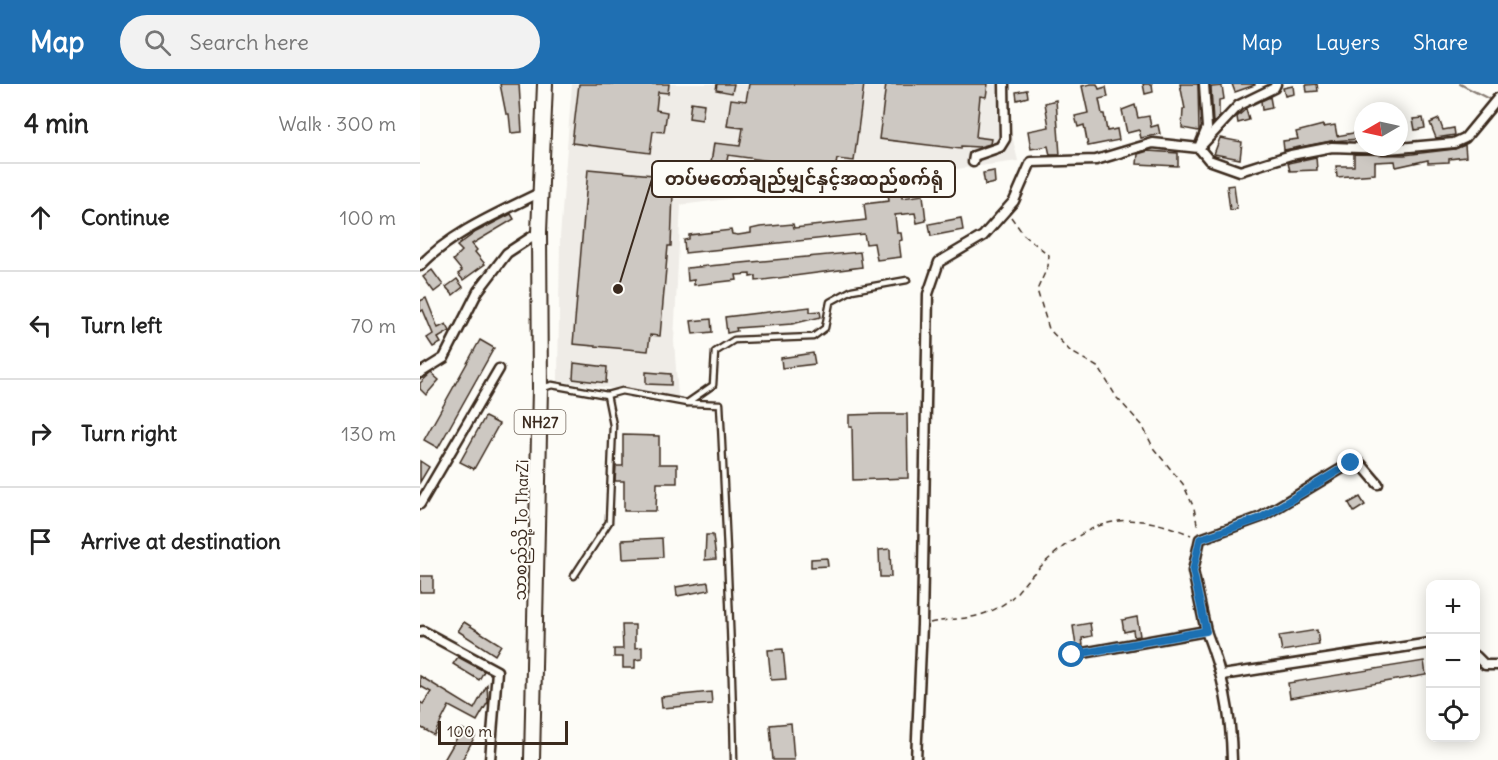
<!DOCTYPE html>
<meta charset="utf-8">
<style>
:root{--surface:#fff;--page:#f2f2f2;--text:#222;--muted:#767676;--line:#e0e0e0;--accent:#1f6fb2}
body{margin:0;font-family:Delius,"Noto Sans Myanmar",sans-serif;background:var(--page);color:var(--text)}
.controls{position:absolute;right:18px;bottom:18px;display:grid;overflow:hidden;border-radius:12px;box-shadow:0 3px 15px #0003}
.controls button{width:54px;height:54px;display:grid;place-items:center;padding:0;border:0;border-bottom:2px solid var(--line);background:var(--surface);color:var(--text);font:30px sans-serif}
.compass{position:absolute;left:934px;top:18px;width:54px;height:54px;border-radius:50%;background:var(--surface);box-shadow:0 3px 15px #0003;rotate:261deg}
.scale{position:absolute;left:18px;bottom:15px;width:130px;box-sizing:border-box;padding-left:6px;border:3px solid #3b2a1e;border-top:0;font-size:16px;line-height:21px;white-space:nowrap;color:#3b2a1e;-webkit-text-stroke:4px #fdfcf7;paint-order:stroke}
.stop{position:absolute;width:18px;height:18px;margin:-14px;border:4px solid #1f6fb2;border-radius:50%;background:#fff}
.stop.end{background:#1f6fb2;border-color:#fff;box-shadow:0 2px 6px #0008}
.list{margin:0;padding:0;list-style:none}
h2{display:flex;justify-content:space-between;align-items:center;height:78px;margin:0;padding:0 24px;font-size:26px}
h2 small{font-size:20px;font-weight:400;color:var(--muted)}
.list li{display:grid;grid-template-columns:39px 1fr auto;gap:18px;align-items:center;box-sizing:border-box;height:108px;padding:0 24px;border-top:2px solid var(--line)}
.list b{display:block;font-size:22px;white-space:nowrap}
.list em{font-size:20px;font-style:normal;color:var(--muted)}
.icon{flex:none;width:33px;height:33px;fill:none;stroke:currentColor;stroke-width:2;stroke-linecap:round;stroke-linejoin:round}
.map{position:relative;flex:none;width:1078px;height:676px;overflow:hidden}
header{display:flex;align-items:center;gap:36px;box-sizing:border-box;height:84px;padding:0 30px;background:var(--accent);color:#fff}
header strong{font-size:28px}
nav{display:flex;gap:33px;margin-inline-start:auto;font-size:21px}
.search{width:420px;height:54px;background:var(--page);display:flex;align-items:center;gap:15px;box-sizing:border-box;padding:0 21px;border-radius:33px;color:var(--muted);font-size:22px}
main{display:flex}
aside{flex:1;background:var(--surface)}
.map>svg:first-child{display:block}
.built{fill:#efece7}
.lines{fill:none;stroke-linecap:round;stroke-linejoin:round}
.stream{stroke:#887d74;stroke-width:2}
.building{fill:#cdc8c2;stroke:#3b2a1e;stroke-width:1.5}
.service-casing{stroke:#3b2a1e;stroke-width:9}
.minor-casing{stroke:#3b2a1e;stroke-width:13}
.trunk-casing{stroke:#3b2a1e;stroke-width:18}
.path{stroke:#3b2a1e;stroke-width:1.5;stroke-dasharray:6 4.5;stroke-linecap:butt}
.service{stroke:#fdfcf7;stroke-width:4.5}
.minor{stroke:#fdfcf7;stroke-width:8}
.trunk{stroke:#fdfcf7;stroke-width:14}
.route{stroke:#1f6fb2;stroke-width:8}
.labels{text-anchor:middle;dominant-baseline:central;stroke-width:4.5;stroke-linejoin:round;paint-order:stroke}
.shield{fill:#fdfcf7;stroke:#75695f;stroke-width:1.5}
.shield-label{font-size:15px;font-weight:bold;fill:#3b2a1e}
.street-label{font-size:16px;fill:#3b2a1e;stroke:#fdfcf7}
.leader{fill:none;stroke:#3b2a1e;stroke-width:2}
.callout-dot{fill:#3b2a1e;stroke:#fdfcf7;stroke-width:2}
.callout{fill:#fdfcf7;stroke:#3b2a1e;stroke-width:2}
.callout-label{font-size:18px;text-anchor:middle;font-weight:bold;fill:#3b2a1e}
</style>
<header>
<strong>Map</strong>
<div class="search"><svg class="icon" aria-label="search" viewBox="0 0 24 24"><circle cx="10" cy="10" r="6"/><path d="M15 15l6 6"/></svg>Search here</div>
<nav><a>Map</a><a>Layers</a><a>Share</a></nav>
</header>
<main>
<aside>
<h2>4 min<small>Walk · 300 m</small></h2>
<ul class="list">
<li><svg class="icon" aria-label="ahead" viewBox="0 0 24 24"><path d="M12 20V5M6 11l6-6 6 6"/></svg><div><b>Continue</b></div><em>100 m</em></li>
<li><svg class="icon" aria-label="left" viewBox="0 0 24 24"><path d="M17 20v-9H6M10 6l-5 5 5 5"/></svg><div><b>Turn left</b></div><em>70 m</em></li>
<li><svg class="icon" aria-label="right" viewBox="0 0 24 24"><path d="M7 20v-9h11M14 6l5 5-5 5"/></svg><div><b>Turn right</b></div><em>130 m</em></li>
<li><svg class="icon" aria-label="arrive" viewBox="0 0 24 24"><path d="M6 21V4h12l-3 4 3 4H6"/></svg><div><b>Arrive at destination</b></div></li>
</ul>
</aside>
<div class="map">
<svg width="1078" height="676" viewBox="0 0 1078 676">
<rect width="100%" height="100%" fill="#fdfcf7"/>
<filter id="ink" filterUnits="userSpaceOnUse"><feTurbulence type="fractalNoise" baseFrequency=".0167" numOctaves="2"/><feDisplacementMap in="SourceGraphic" scale="12" xChannelSelector="R" yChannelSelector="G"/><feConvolveMatrix kernelMatrix="1 2 1 2 8 2 1 2 1" color-interpolation-filters="sRGB"/></filter>
<g filter="url(#ink)">
<!-- built -->
<path class="built" d="M152 0H580L598 77 261 121 254 257 258 313 138 297 140 153Z"/>
<g class="lines">
<!-- stream -->
<path class="stream" d="M1040 0 1069 15"/>
</g>
<!-- building -->
<g class="building">
<path d="M80 0H99L102 48 91 49 89 30H86Z"/>
<path d="M159 0H249L248 9 238 8 236 26 247 28 244 48 233 47 230 69 152 59Z"/>
<path d="M297 0H314L312 9 296 6Z"/>
<path d="M329 0H444L434 77 417 75 415 86 308 71 305 88 290 85 294 59 320 62 323 44 307 42 311 15 326 17Z"/>
<path d="M466 0H568L566 13 560 12 556 53 571 55 570 60 559 63 541 62V65L459 55Z"/>
<path d="M671 0H677L679 5 686 3 688 13 679 15 682 30H684L687 47 697 45 699 56 668 62 664 41 658 43 655 32 668 29 662 2Z"/>
<path d="M723 0H732L733 8 725 10Z"/>
<path d="M760 0H778L779 47 762 44 763 25H765Z"/>
<path d="M812 0H835V1L815 8Z"/>
<path d="M897 0 898 7 887 8 886 1Z"/>
<path d="M802 2 804 15 799 16V34L793 39 791 3Z"/>
<path d="M873 2 874 10 865 12 863 4Z"/>
<path d="M607 6 608 13 597 16 596 8Z"/>
<path d="M850 13 852 24 842 26 841 17Z"/>
<path d="M636 16 640 71H630L628 62 611 65 608 47 629 43 625 19Z"/>
<path d="M271 18 284 20 282 36 269 34Z"/>
<path d="M715 21 718 34 729 32 731 43 738 41 740 50 721 54 719 46 707 49 702 26Z"/>
<path d="M826 25 829 36 818 39 817 33Z"/>
<path d="M1003 34 1005 44 995 46 993 35Z"/>
<path d="M1019 35 1023 46 1034 44 1035 51 1016 54 1010 39Z"/>
<path d="M903 41V43L915 41 917 52 939 48 940 55 911 57 864 66 863 57 878 55 876 48Z"/>
<path d="M800 54 822 58 820 75 794 70Z"/>
<path d="M1045 61 1046 73 1029 75V78L1008 79V76L976 83 975 77 955 78V90L917 93 916 82H934V70L984 71 1035 65Z"/>
<path d="M728 67 758 69V82L717 80 718 70Z"/>
<path d="M896 73 897 86 870 87 868 79Z"/>
<path d="M168 85 244 92 243 108 253 109 251 162H248L240 252 230 251 228 267 153 260Z"/>
<path d="M574 87 575 99 565 101 563 89Z"/>
<path d="M480 99 482 114 503 111 506 137 497 139 495 129 475 131 477 149H481L482 156 479 157 481 173 457 176 454 159 446 160 444 150 265 169 264 156 269 155V151L311 146 312 150 318 151 331 149V145L340 143 373 140 374 144 446 136 444 120 469 117 467 101Z"/>
<path d="M814 101 817 125 810 126 807 102Z"/>
<path d="M91 130 94 135 52 160 57 166 55 168 65 180 43 196 38 190 42 187 33 176 42 167 37 162 56 148Z"/>
<path d="M541 134 543 146 511 152 509 140Z"/>
<path d="M440 168 442 183 336 197V192L330 193V190L316 191 317 196 274 201V196L268 197 267 184Z"/>
<path d="M12 186 23 201 14 208 3 193Z"/>
<path d="M37 195 43 203 33 211 26 203Z"/>
<path d="M6 214 18 244 26 240 30 247 18 254 21 259 13 263 7 254 13 250 3 226 0 228V217Z"/>
<path d="M390 223V228L400 227 401 233 372 240 316 244 317 247 307 249 305 233Z"/>
<path d="M291 235 292 248 273 250 271 237Z"/>
<path d="M60 256 74 264 18 364 4 356Z"/>
<path d="M393 269 395 280 362 284 361 274Z"/>
<path d="M154 279 187 283 186 299 153 295Z"/>
<path d="M226 288 251 290V301L226 300Z"/>
<path d="M11 289 19 296 6 311 0 305V299Z"/>
<path d="M460 330H487L488 394 433 396 432 343H429V331Z"/>
<path d="M65 333 79 340 54 385 40 378Z"/>
<path d="M203 351 239 352V380H257V399H237L236 427H204V397H195L196 382H203Z"/>
<path d="M0 377 9 383 0 398Z"/>
<path d="M940 413 945 421 934 428 929 419Z"/>
<path d="M286 451H293L296 475 285 476Z"/>
<path d="M242 454 243 473 203 475 202 456Z"/>
<path d="M470 465 471 493H460L459 466Z"/>
<path d="M407 474 408 482 391 483V475Z"/>
<rect x="0" y="492" width="13" height="16"/>
<path d="M288 498 289 506 257 512 256 503Z"/>
<path d="M717 533 720 552 714 553 713 546 704 548 702 536Z"/>
<path d="M44 538 81 561 75 571 38 547Z"/>
<path d="M670 539 672 552 662 554 663 561 656 562 653 542Z"/>
<path d="M202 541H215V564L222 563V575L215 576V584H203V573H194V565H203Z"/>
<path d="M897 546 899 561 862 567 859 552Z"/>
<path d="M363 565 366 595 351 596 348 566Z"/>
<path d="M38 573 64 587 59 596 33 580Z"/>
<path d="M1004 577 1006 591 870 614 868 599Z"/>
<path d="M0 592 54 625 67 601 68 618 57 637 29 622 14 651 0 643V618L3 620 11 608 0 602Z"/>
<path d="M291 608 292 620 242 624 241 613Z"/>
<path d="M371 639 374 676H353L350 641Z"/>
<path d="M42 645 55 652 42 676H24Z"/>
</g>
<g class="lines">
<!-- service casing -->
<g class="service-casing">
<g id="service">
<path d="M123 304 132 301 187 311 193 341 189 438 154 492"/>
<path d="M187 311 202 307 267 319 293 301 295 268 314 256 393 253 405 244 410 218 432 206 487 196"/>
<path d="M267 319 300 320C306 439 312 557 314 676"/>
</g>
</g>
<!-- minor casing -->
<g class="minor-casing">
<g id="minor">
<path d="M780 61 787 44 784 0"/>
<path d="M779 64 819 21 854 4 856 0"/>
<path d="M553 78 554 72 580 63 585 55 584 0"/>
<path d="M0 182C32 148 79 129 121 108"/>
<path d="M0 289 24 274 58 207 87 169 119 148"/>
<path d="M0 420 79 285"/>
<path d="M786 547 773 487 780 455 841 433 931 379 941 380 958 400"/>
<path d="M0 548 3 547 77 587 70 676"/>
<path d="M652 571 786 547C803 592 811 627 812 676"/>
<path d="M1056 572 1065 581H1078"/>
<path d="M802 591 1010 559"/>
<path d="M496 676 502 541 508 210 519 178 563 152 594 117 611 78 676 76 733 59 779 64 789 76 820 87 871 71 912 63 968 65 1034 59 1045 54 1078 14"/>
</g>
</g>
<!-- trunk casing -->
<g class="trunk-casing">
<path id="trunk" d="M112 676 120 304 119 148 125 0"/>
</g>
<!-- path -->
<g class="path">
<path d="M591 133 604 151 629 171 628 182 617 206 629 245 650 267 679 284 697 314 722 341 734 365 763 400 774 424 778 445"/>
<path d="M510 539C541 532 559 538 588 517 598 509 606 496 616 487 667 437 702 422 771 451"/>
</g>
<!-- service -->
<use href="#service" class="service"/>
<!-- minor -->
<use href="#minor" class="minor"/>
<!-- trunk -->
<use href="#trunk" class="trunk"/>
</g>
</g>
<g class="lines" filter="url(#ink)">
<!-- route -->
<path class="route" d="M652 571 786 547 773 487 780 455 841 434 931 379"/>
</g>
<g class="labels">
<!-- shield labels -->
<rect class="shield" x="94.5" y="326" width="51" height="24" rx="4.5"/>
<g class="shield-label">
<text x="120" y="338">NH27</text>
</g>
<!-- street labels -->
<g class="street-label">
<text transform="translate(101 446) rotate(-89)">သာစည်သို့ To TharZi</text>
</g>
</g>
<!-- callouts -->
<path class="leader" d="M198 205L232 95"/>
<circle class="callout-dot" cx="198" cy="205" r="6"/>
<rect class="callout" x="232" y="77" width="303" height="36" rx="6"/>
<g class="callout-label">
<text x="384" y="101">တပ်မတော်ချည်မျှင်နှင့်အထည်စက်ရုံ</text>
</g>
</svg>
<div class="controls">
<button>+</button>
<button>−</button>
<button><svg class="icon" aria-label="locate" viewBox="0 0 24 24"><circle cx="12" cy="12" r="6"/><path d="M12 2v4M12 18v4M2 12h4M18 12h4"/></svg></button>
</div>
<svg class="compass" viewBox="-18 -18 36 36"><path d="M0-13l5 13h-10z" fill="#e53935"/><path d="M0 13l5-13h-10z" fill="#767676"/></svg>
<div class="scale">100 m</div>
<div class="stop" style="left:652px;top:571px"></div>
<div class="stop end" style="left:931px;top:379px"></div>
</div>
</main>
